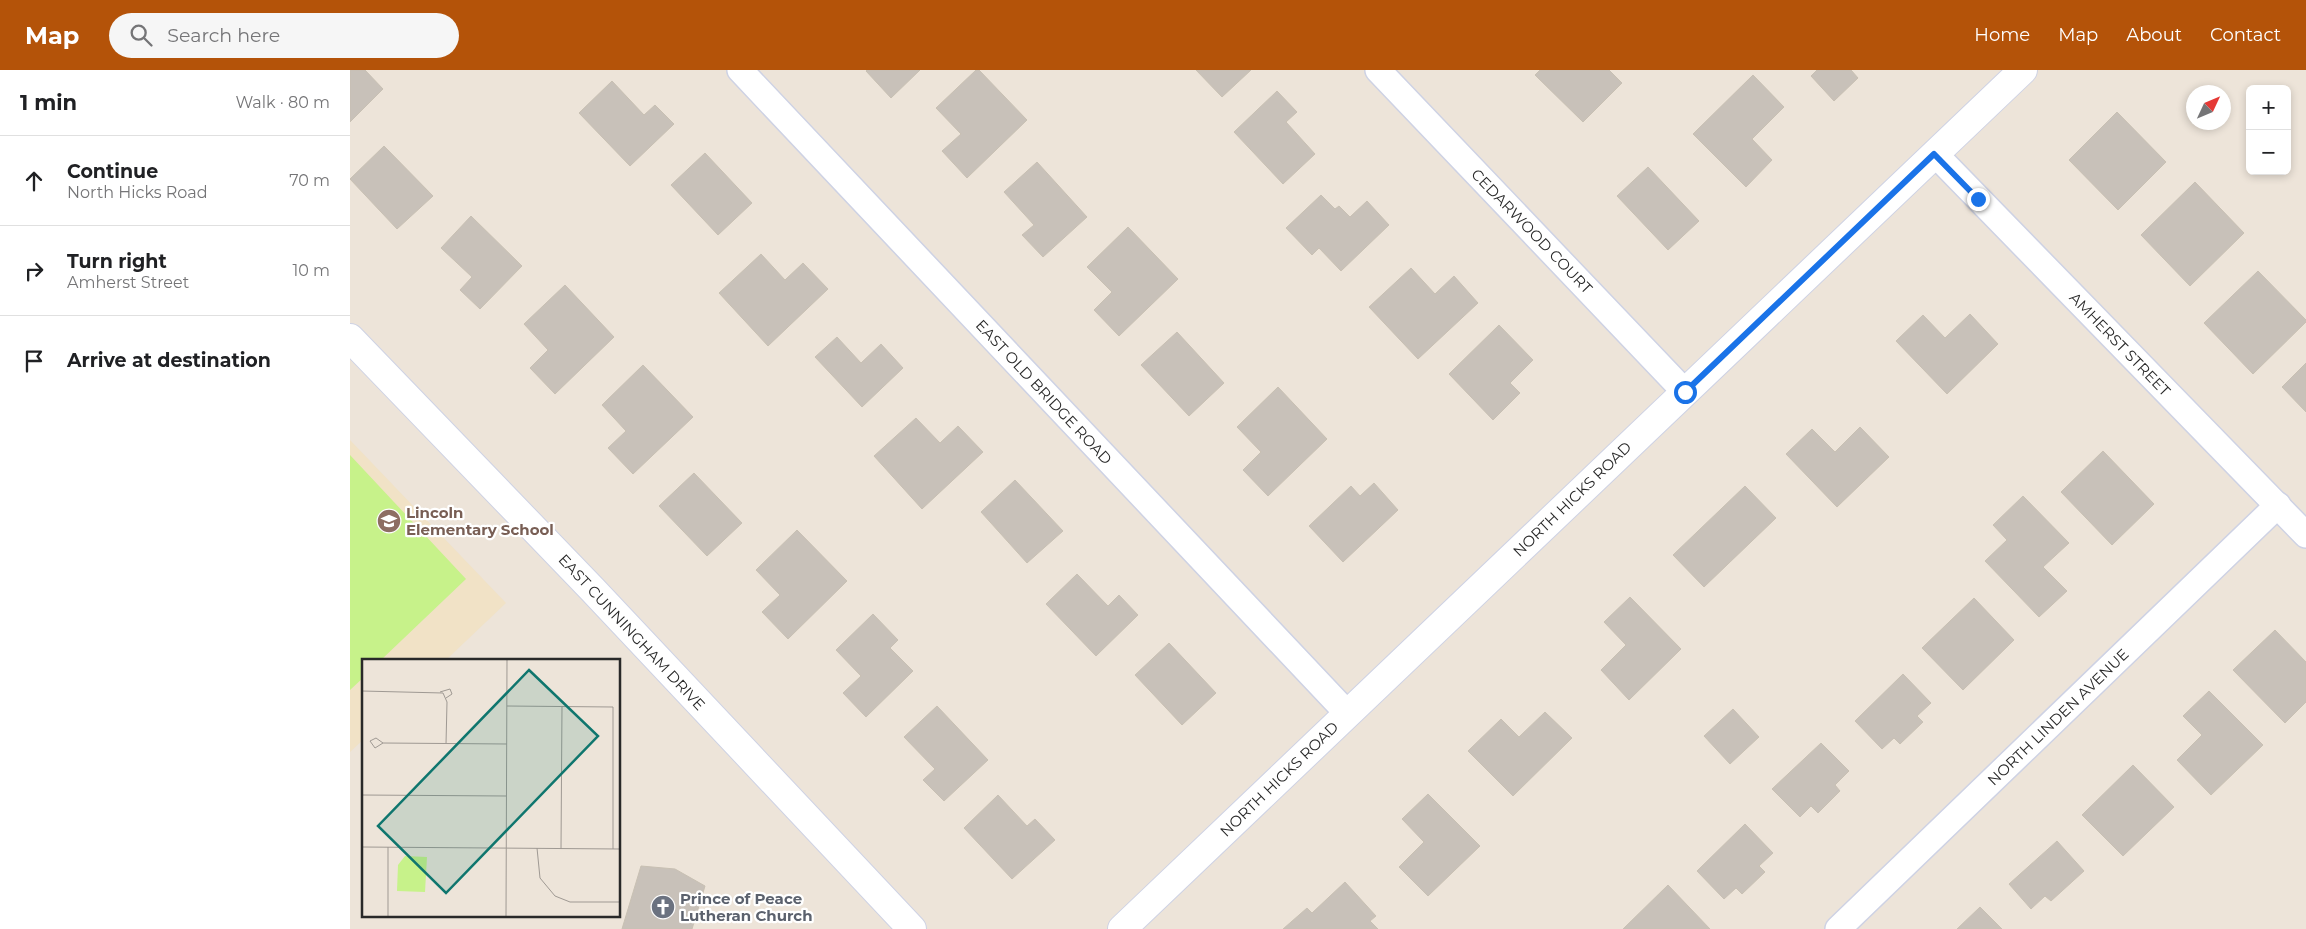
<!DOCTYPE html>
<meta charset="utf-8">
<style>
:root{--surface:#fff;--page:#f6f6f6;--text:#202124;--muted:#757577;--line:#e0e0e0;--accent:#b45309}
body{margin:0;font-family:Montserrat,sans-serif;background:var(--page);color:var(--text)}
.controls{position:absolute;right:15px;top:15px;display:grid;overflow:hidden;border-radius:8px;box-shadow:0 2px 8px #0003}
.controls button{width:45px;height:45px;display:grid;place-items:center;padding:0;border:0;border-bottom:1px solid var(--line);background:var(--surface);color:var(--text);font:25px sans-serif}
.compass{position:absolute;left:1836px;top:15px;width:45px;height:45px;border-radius:50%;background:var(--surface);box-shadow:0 2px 8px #0003;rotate:46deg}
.stop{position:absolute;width:15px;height:15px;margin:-11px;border:4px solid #1a73e8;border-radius:50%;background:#fff}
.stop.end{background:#1a73e8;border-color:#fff;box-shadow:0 1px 5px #0008}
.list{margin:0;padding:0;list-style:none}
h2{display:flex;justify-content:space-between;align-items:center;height:65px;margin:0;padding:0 20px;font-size:21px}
h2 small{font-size:16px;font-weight:400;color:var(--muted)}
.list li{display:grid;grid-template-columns:32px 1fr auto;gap:15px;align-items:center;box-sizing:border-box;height:90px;padding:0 20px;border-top:1px solid var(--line)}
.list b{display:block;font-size:19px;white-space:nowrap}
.list p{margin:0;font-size:16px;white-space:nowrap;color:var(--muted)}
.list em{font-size:16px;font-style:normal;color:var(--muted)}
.icon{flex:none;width:28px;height:28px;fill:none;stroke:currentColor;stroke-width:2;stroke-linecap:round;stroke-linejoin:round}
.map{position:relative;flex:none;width:1956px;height:859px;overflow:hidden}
header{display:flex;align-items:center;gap:30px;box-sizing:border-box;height:70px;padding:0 25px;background:var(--accent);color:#fff}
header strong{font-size:24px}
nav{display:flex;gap:28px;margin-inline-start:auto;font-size:18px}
.search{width:350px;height:45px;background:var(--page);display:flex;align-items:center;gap:12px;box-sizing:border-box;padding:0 18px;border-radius:28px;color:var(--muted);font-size:19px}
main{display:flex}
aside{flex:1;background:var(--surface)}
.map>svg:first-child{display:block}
.education{fill:#f1e2c6}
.pitch{fill:#c7f28a}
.building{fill:#c8c1b9;stroke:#c8c0b3}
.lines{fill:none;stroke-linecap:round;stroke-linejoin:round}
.street-casing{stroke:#ced2e4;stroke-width:28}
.secondary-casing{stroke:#ced2e4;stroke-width:30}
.street{stroke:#fff;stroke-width:25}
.secondary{stroke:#fff;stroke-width:28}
.route{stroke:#1a73e8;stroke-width:6}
.labels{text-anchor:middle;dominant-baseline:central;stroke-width:4.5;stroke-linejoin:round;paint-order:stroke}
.street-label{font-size:15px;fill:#292929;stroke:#fff}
.education-label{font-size:15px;font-weight:bold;fill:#785e54;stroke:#fff;text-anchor:start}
.worship-label{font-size:15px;font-weight:bold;fill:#5b616d;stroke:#fff;text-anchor:start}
.inset-road{fill:none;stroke:#9f9993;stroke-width:1}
.view{fill:#0f766e;fill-opacity:0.15;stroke:#0f766e;stroke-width:2.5}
.inset-edge{fill:none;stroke:#292929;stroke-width:2.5}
</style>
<header>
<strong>Map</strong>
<div class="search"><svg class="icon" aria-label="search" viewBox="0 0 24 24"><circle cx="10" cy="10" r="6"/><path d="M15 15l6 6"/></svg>Search here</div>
<nav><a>Home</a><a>Map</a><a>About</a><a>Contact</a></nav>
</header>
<main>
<aside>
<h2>1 min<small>Walk · 80 m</small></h2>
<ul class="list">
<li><svg class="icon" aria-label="ahead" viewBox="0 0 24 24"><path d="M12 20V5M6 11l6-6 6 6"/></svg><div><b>Continue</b><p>North Hicks Road</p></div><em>70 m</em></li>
<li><svg class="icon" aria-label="right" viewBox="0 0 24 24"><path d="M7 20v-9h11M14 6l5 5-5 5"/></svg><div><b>Turn right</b><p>Amherst Street</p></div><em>10 m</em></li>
<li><svg class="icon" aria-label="arrive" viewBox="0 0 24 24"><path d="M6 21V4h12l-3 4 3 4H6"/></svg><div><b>Arrive at destination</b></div></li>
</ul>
</aside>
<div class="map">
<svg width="1956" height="859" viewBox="0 0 1956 859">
<rect width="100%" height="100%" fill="#ede4d9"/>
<!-- education -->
<path class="education" d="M0 370 156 533 96 590H14V669L0 682Z"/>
<!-- pitch -->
<path class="pitch" d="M0 385 116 509 31 590H14V607L0 620Z"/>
<!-- building -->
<g class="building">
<path d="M0 0H15L33 19 0 52Z"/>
<path d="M517 0H570L541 28 516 1Z"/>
<path d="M626 0H629L677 50 617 108 592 81 611 64 586 38Z"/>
<path d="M846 0H901L872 27Z"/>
<path d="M1190 0H1259L1272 13 1233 52 1185 5Z"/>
<path d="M1467 0H1501L1508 8 1484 31 1461 6Z"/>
<path d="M1403 5 1434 37 1402 69 1422 90 1396 117 1343 64Z"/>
<path d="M262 11 294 45 305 35 324 54 280 96 229 43Z"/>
<path d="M927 21 947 42 936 52 965 84 933 114 884 62Z"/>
<path d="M1767 42 1816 92 1768 140 1719 90Z"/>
<path d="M34 76 83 126 47 159 0 109Z"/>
<path d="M355 83 402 133 368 165 321 115Z"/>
<path d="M687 92 737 147 693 187 672 165 684 155 654 122Z"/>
<path d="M1298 97 1349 151 1318 180 1267 126Z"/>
<path d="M1845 112 1894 163 1840 216 1791 165Z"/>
<path d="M971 125 985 139 989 136 1000 147 1017 131 1039 155 991 201 969 178 962 185 936 158Z"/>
<path d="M121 146 172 196 130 239 110 220 122 207 91 178Z"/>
<path d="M778 157 828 209 769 266 744 240 762 222 737 197Z"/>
<path d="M411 184 435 210 453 193 478 219 418 276 369 223Z"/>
<path d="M1061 198 1085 224 1104 206 1128 233 1068 289 1019 237Z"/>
<path d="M1908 201 1956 250V252L1903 304 1854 253Z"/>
<path d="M215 215 264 267 205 324 180 298 198 280 174 254Z"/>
<path d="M1620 244 1648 274 1597 324 1546 271 1573 245 1595 268Z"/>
<path d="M1149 255 1183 290 1160 313 1170 323 1143 350 1099 304Z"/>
<path d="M827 262 874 313 839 346 791 295Z"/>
<path d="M487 267 511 293 531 274 553 298 512 337 465 287Z"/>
<path d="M1956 293V342L1932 317Z"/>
<path d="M293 295 343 347 283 404 258 378 276 361 252 335Z"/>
<path d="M928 317 977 369 918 426 893 400 911 382 887 357Z"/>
<path d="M566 348 590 373 608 356 633 382 572 439 524 386Z"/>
<path d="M1510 357 1539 387 1487 437 1436 384 1462 359 1485 382Z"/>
<path d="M1753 381 1804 434 1762 475 1711 422Z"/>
<path d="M344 403 392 453 357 486 309 436Z"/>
<path d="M665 410 713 461 677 493 631 442Z"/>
<path d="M1024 413 1048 440 993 492 959 456 1001 416 1010 426Z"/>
<path d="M1395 416 1426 448 1354 517 1323 485Z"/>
<path d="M1673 426 1719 473 1693 497 1717 521 1689 547 1635 491 1657 470 1643 455Z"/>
<path d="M447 460 497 511 438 569 412 542 430 525 406 500Z"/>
<path d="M727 504 758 536 769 525 788 545 746 586 696 534Z"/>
<path d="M1280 527 1331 579 1279 630 1251 600 1276 575 1254 552Z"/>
<path d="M1624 528 1664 570 1613 620 1572 578Z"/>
<path d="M523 544 548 570 540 578 563 601 516 647 493 623 511 606 486 580Z"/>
<path d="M1925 560 1956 592V632L1935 653 1883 600Z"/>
<path d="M819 573 866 623 832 655 785 605Z"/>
<path d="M1553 604 1581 633 1567 646 1573 652 1550 674 1544 668 1532 679 1505 651Z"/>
<path d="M1859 621 1913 675 1861 725 1827 690 1852 665 1833 646Z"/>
<path d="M587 636 638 690 594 731 573 710 585 699 554 667Z"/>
<path d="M1383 639 1409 667 1380 694 1354 666Z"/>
<path d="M1195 642 1222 668 1163 726 1118 681 1151 649 1169 667Z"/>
<path d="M1471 673 1499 701 1485 715 1490 721 1468 743 1461 736 1450 747 1422 719Z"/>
<path d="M1783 695 1824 737 1773 786 1732 745Z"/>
<path d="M1078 724 1130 776 1078 826 1049 797 1074 772 1052 749Z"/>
<path d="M648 725 677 756 685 749 705 770 662 809 614 758Z"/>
<path d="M1395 754 1423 783 1409 796 1415 802 1392 824 1386 818 1374 829 1347 801Z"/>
<path d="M1707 771 1734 801 1701 831 1695 826 1681 839 1659 814Z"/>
<path d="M291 796 325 799 355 816 342 859H272Z"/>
<path d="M995 812 1026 846 1020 851 1028 859H933L957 838 962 843Z"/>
<path d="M1318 815 1360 859H1273Z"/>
<path d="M1630 837 1652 859H1607Z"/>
</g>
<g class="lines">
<!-- street casing -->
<g class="street-casing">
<g id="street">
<path d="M390 0 998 644"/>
<path d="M1028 0 1335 322"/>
<path d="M1585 84 1956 465"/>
<path d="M1488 859 1928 435"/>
</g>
</g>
<!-- secondary casing -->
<g class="secondary-casing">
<g id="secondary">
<path d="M0 268 242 519 562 859"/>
<path d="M772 859 1673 0"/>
</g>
</g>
<!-- street -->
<use href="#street" class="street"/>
<!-- secondary -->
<use href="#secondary" class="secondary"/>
</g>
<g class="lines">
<!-- route -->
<path class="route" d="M1335 322 1584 84 1628 129"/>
</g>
<!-- icons -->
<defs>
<g id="school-disc" transform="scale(1.25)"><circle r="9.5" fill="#8d6e63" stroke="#fff"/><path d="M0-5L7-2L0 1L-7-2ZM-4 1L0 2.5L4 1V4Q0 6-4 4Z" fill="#fff"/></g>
<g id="church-disc" transform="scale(1.25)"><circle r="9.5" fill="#6b7280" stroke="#fff"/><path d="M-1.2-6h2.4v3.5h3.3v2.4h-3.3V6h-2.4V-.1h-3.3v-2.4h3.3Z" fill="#fff"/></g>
</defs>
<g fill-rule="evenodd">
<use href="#school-disc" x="39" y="451"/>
<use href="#church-disc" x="313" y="837"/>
</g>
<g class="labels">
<!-- street labels -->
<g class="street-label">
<text transform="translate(1182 161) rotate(46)">CEDARWOOD COURT</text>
<text transform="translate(1770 274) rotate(46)">AMHERST STREET</text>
<text transform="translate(694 322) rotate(47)">EAST OLD BRIDGE ROAD</text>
<text transform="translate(1222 429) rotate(-44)">NORTH HICKS ROAD</text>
<text transform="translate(282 562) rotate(47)">EAST CUNNINGHAM DRIVE</text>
<text transform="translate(1708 647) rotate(-44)">NORTH LINDEN AVENUE</text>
<text transform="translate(929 709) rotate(-44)">NORTH HICKS ROAD</text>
</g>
<!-- education labels -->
<g class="education-label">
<text x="56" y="442">Lincoln<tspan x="56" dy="17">Elementary School</tspan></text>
</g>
<!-- worship labels -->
<g class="worship-label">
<text x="330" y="828">Prince of Peace<tspan x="330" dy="17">Lutheran Church</tspan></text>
</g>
</g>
<!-- overview -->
<g transform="translate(12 589)">
<rect width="258" height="258" fill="#ede4d9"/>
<path d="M43 197 65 198 63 233 35 232 36 206Z" fill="#c7f28a"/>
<path class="inset-road" d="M218 0H258M0 32 81 34 85 43 84 85M78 33 88 30 90 35 84 39M145 47 251 48V190M14 79 21 84 13 89 8 82ZM21 84 145 85M0 136 144 137M0 188 258 190M175 189 178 219 193 237 208 243H258M199 190 200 47M26 257V188M144 257 145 0"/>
<path class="view" d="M167 11 236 77 84 234 16 167Z"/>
<rect width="258" height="258" class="inset-edge"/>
</g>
</svg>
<div class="controls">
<button>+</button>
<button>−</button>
</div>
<svg class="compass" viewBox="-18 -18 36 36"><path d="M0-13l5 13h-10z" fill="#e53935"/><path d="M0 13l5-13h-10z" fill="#757577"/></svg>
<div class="stop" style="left:1335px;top:322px"></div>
<div class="stop end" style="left:1628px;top:129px"></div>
</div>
</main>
